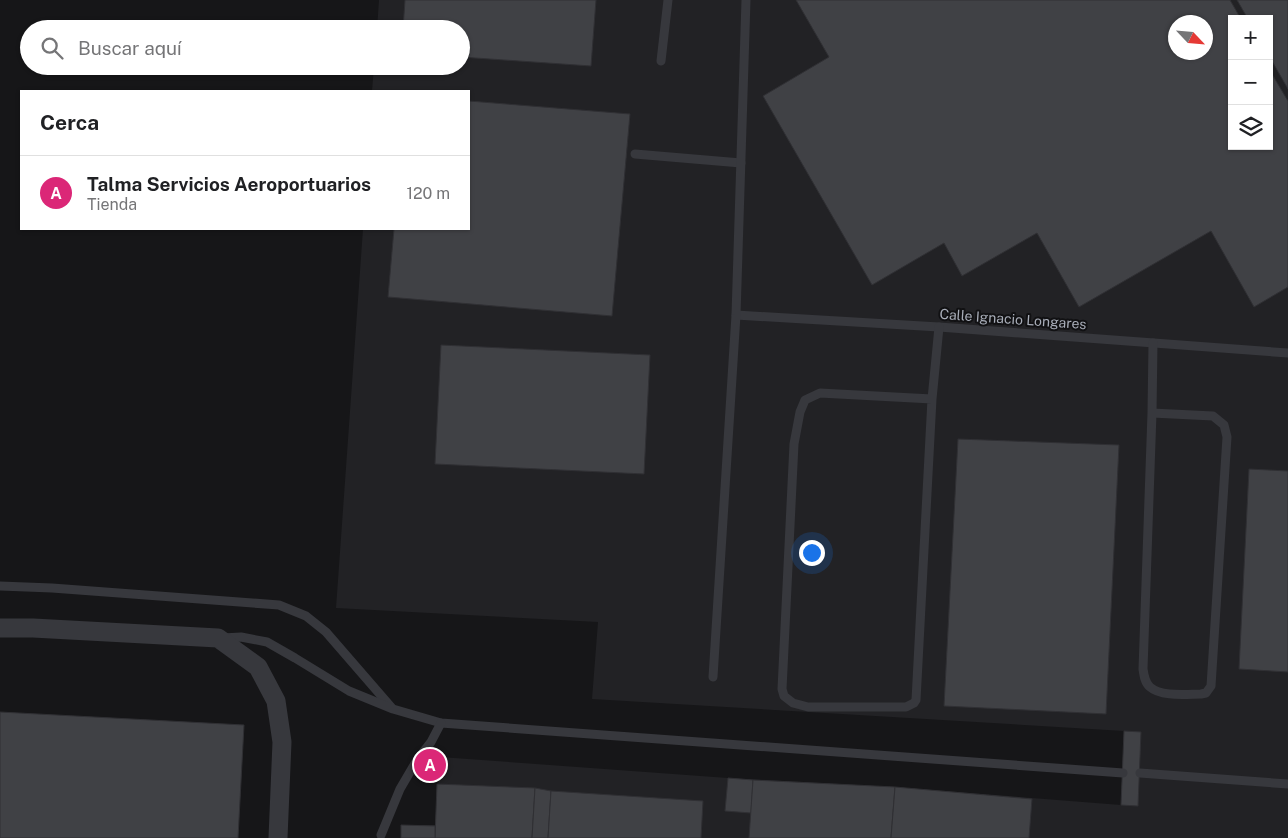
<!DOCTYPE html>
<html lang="es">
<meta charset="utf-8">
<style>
:root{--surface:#fff;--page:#f2f2f2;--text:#202124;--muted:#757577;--line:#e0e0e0;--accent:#db2777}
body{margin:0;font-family:"Public Sans",sans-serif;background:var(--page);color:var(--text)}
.controls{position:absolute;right:15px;top:15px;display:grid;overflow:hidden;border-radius:0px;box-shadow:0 1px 4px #0004}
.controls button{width:45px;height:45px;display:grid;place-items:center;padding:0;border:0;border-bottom:1px solid var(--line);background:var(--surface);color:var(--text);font:25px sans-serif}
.compass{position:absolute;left:1168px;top:15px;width:45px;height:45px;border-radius:50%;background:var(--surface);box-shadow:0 1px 4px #0004;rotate:116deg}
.you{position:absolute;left:811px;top:552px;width:18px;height:18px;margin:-12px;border:4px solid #fff;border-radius:50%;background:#1a73e8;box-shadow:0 0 0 8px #1a73e833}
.badge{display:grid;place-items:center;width:32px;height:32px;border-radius:50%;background:var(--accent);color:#fff;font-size:16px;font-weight:700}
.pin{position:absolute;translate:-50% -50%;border:2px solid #fff;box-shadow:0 1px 5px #0006}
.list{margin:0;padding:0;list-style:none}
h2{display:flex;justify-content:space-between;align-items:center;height:65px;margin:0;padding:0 20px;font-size:21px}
h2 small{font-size:16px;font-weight:400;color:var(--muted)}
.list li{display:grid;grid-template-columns:32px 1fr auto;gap:15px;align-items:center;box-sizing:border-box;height:75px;padding:0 20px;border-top:1px solid var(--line)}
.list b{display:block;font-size:19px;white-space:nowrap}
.list p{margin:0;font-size:16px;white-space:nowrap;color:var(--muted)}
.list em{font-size:16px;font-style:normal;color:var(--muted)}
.icon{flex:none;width:28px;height:28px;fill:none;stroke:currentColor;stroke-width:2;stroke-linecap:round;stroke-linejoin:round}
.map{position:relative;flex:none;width:1288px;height:838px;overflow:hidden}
.search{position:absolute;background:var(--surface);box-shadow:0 1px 4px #0004;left:20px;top:20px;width:450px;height:55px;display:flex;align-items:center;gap:12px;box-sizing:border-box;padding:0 18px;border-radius:28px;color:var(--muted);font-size:19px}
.panel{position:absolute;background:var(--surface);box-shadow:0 1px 4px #0004;left:20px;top:90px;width:450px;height:140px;border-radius:0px}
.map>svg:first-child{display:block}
.built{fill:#222225;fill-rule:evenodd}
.building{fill:#404145;stroke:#303034;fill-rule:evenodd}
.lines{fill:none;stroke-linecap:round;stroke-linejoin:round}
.service{stroke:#37383d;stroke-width:9}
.minor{stroke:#37383d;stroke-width:19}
.labels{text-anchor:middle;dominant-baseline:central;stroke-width:4;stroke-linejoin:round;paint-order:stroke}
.street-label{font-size:14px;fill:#a8adb8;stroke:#111113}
</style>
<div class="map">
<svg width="1288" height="838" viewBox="0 0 1288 838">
<rect width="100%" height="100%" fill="#161618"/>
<!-- built -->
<path class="built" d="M379 0H1288V838H401V825H435L440 757 728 778 895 787 1121 805 1124 731 592 699 598 622 336 608 363 229H469V91H372L374 66H461V29H377ZM1232 19H1269V146H1232ZM1176 22H1206V52H1176Z"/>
<!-- building -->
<g class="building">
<path d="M405 0H596L591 66 461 57V29H403Z"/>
<path d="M796 0H1230L1241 19H1232V146H1269V69L1288 101V287L1254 307 1211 231 1079 307 1037 233 962 276 944 243 872 285 763 96 829 57ZM1176 22H1206V52H1176Z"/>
<path d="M1237 0H1288V89L1269 56V19H1248Z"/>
<path d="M469 101 630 114 612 316 388 297 394 229H469Z"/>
<path d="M441 345 650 355 644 474 435 464Z"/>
<path d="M958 439 1119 445 1106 714 944 706Z"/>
<path d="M1249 469 1288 471V672L1239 669Z"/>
<path d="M0 712 244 725 238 838H0Z"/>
<path d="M1124 731 1141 732 1138 806 1121 805Z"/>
<path d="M728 778 753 780 751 813 725 811Z"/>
<path d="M753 780 895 787 891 838H749Z"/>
<path d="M437 784 535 788 532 838H435Z"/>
<path d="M895 787 1032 799 1029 838H891Z"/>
<path d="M535 788 551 791 548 838H532Z"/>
<path d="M551 791 703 801 701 838H548Z"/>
<path d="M401 825 435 826V838H401Z"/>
</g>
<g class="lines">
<!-- service -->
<g class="service">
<path d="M661 61 668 0"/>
<path d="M635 154 741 163"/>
<path d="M736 315 939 327 1288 353"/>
<path d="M932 399 820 393 805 400 800 412 794 444 782 689 784 696 793 703 808 707H906L914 703 916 700 932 399 939 327"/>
<path d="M1152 413 1213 416 1224 425 1227 437 1211 686 1206 693 1201 694C1187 694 1161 697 1150 687 1145 683 1144 676 1143 669L1152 413 1153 343"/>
<path d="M0 586 52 588 279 605 306 616 326 632 391 707"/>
<path d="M223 638 241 637 267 642 295 658 349 691 393 709 441 723 1123 773"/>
<path d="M713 677 736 315 746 0"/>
<path d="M1140 773 1288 784"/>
<path d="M381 835 400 789 417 760 431 742 441 723"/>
</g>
<!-- minor -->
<path class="minor" d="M0 628H33L218 638 258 667 276 701 282 742 278 838"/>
</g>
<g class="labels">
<!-- street labels -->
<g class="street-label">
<text transform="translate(1013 319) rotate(4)">Calle Ignacio Longares</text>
</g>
</g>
</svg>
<div class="controls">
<button>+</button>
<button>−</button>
<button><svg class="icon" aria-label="layers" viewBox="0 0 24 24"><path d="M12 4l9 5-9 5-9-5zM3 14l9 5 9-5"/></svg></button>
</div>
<svg class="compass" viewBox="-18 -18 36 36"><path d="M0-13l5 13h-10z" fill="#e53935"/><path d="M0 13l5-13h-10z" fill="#757577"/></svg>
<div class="you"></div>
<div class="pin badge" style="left:430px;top:765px">A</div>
<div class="search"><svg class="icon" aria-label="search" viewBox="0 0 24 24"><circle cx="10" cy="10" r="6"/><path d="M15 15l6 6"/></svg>Buscar aquí</div>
<section class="panel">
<h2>Cerca<small></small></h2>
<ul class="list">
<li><span class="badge">A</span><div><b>Talma Servicios Aeroportuarios</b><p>Tienda</p></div><em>120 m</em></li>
</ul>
</section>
</div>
